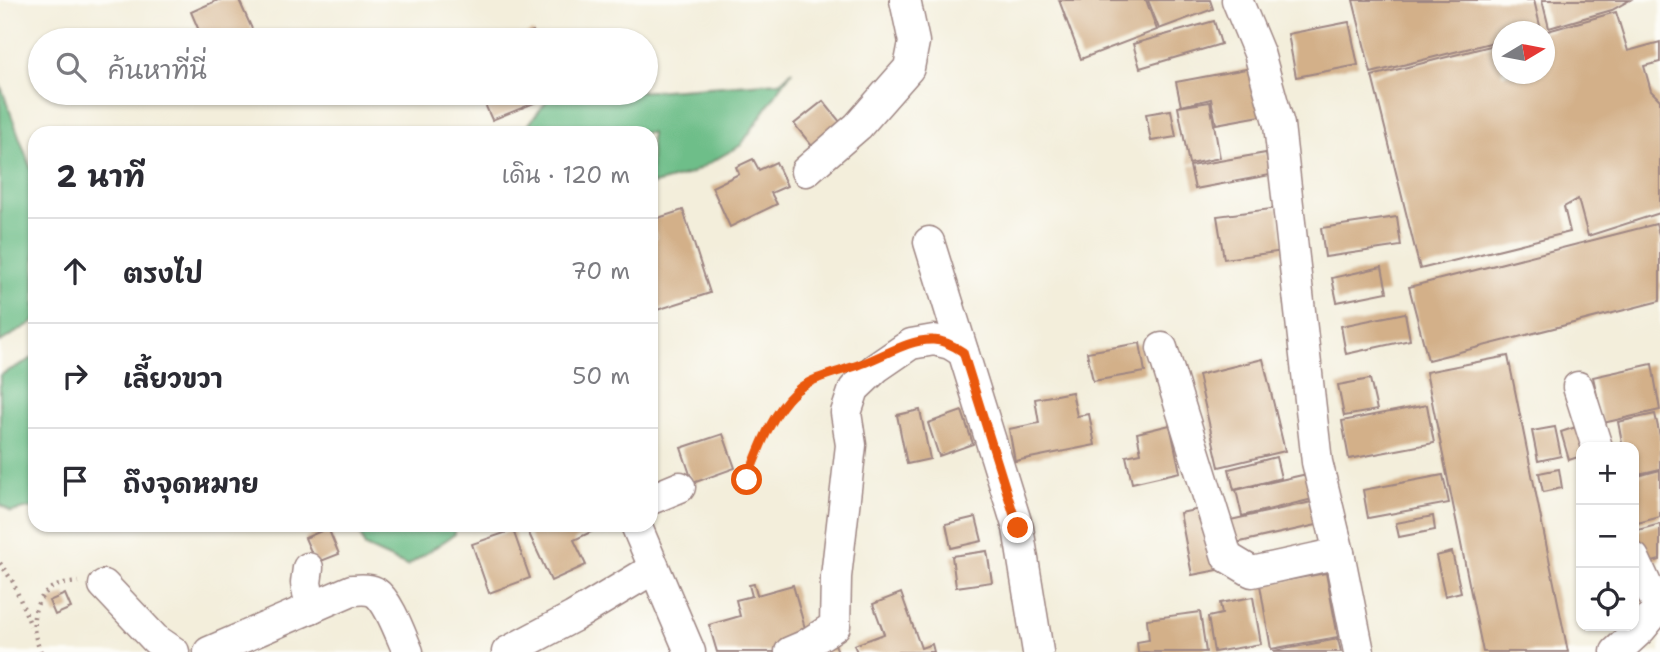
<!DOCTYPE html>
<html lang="th">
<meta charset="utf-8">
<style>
:root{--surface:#fff;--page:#f2f2f3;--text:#2b2b33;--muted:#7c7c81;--line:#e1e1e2}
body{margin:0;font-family:"Shantell Sans","Playpen Sans Thai",sans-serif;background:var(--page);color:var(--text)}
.controls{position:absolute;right:21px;bottom:21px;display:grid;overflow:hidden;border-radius:14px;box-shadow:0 2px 5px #0004}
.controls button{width:63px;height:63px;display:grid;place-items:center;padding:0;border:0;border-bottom:2px solid var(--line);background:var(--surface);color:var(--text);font:35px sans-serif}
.compass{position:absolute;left:1492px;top:21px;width:63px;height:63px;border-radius:50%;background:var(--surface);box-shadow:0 2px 5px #0004;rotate:80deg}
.stop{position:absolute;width:21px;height:21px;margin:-16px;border:5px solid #ea580c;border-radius:50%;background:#fff}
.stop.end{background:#ea580c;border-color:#fff;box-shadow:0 2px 7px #0008}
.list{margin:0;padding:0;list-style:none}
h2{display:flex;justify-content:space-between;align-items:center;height:91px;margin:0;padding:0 28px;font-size:30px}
h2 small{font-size:23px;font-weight:400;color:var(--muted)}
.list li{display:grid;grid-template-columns:46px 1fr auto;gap:21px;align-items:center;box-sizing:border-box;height:105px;padding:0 28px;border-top:2px solid var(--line)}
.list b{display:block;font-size:26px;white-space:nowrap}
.list em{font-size:23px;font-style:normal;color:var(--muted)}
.icon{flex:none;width:38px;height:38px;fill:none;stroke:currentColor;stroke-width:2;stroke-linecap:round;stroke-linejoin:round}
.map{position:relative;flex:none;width:1660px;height:652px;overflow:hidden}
.search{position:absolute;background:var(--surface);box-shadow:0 2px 5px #0004;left:28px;top:28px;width:630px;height:77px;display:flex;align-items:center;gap:18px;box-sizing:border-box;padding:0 24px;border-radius:38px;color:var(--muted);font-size:26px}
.panel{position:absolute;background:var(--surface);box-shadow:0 2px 5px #0004;left:28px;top:126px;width:630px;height:406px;border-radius:21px}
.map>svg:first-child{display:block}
.forest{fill:#6ebe89;stroke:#5c6e5a;stroke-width:2}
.building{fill:#d3b089}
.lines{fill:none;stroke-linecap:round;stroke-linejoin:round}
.minor-casing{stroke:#9e8683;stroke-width:33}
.path{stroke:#9e8683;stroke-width:4.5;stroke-dasharray:2 5;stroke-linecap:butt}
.minor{stroke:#fff;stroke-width:30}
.route{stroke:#ea580c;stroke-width:9}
</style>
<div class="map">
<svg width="1660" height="652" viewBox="0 0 1660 652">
<rect width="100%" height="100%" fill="#fdfcf7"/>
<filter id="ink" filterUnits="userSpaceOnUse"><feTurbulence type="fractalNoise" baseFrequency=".0143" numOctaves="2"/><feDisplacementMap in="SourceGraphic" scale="14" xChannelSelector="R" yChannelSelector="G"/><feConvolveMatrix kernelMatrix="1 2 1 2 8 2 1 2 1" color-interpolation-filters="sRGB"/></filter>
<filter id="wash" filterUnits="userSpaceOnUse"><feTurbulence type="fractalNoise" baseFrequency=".00686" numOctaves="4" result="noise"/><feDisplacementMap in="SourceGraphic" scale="28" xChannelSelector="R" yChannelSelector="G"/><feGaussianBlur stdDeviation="1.57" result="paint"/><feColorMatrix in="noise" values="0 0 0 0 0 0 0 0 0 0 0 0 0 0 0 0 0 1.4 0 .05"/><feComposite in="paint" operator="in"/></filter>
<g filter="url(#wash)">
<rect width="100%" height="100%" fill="#f3eedb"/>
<!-- forest -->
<g class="forest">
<path d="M792 71 741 145 690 174 651 185V133H522L549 98 780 82Z"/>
<path d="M0 84 35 180V321L0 342Z"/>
<path d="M35 357V507L11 512 0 504V375Z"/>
<path d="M356 525H455V534L407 566 365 547Z"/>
</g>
<g id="blocks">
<!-- building -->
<g class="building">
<path d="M218 0H239L257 40H203L191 12Z"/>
<path d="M1059 0H1146L1157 30 1081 59Z"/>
<path d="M1148 0H1210L1213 9 1159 29Z"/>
<path d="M1353 0H1534L1541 30 1502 32V40L1371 73Z"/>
<path d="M1542 0H1630L1612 10 1549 28Z"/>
<path d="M1616 12 1628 51 1660 42V62L1644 66 1651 91 1660 100V213L1588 236 1578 199 1564 207 1570 232 1420 269 1372 76 1502 43V74H1544V32Z"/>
<path d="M1214 21 1221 44 1140 68 1133 44Z"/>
<path d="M1349 22 1358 65 1296 77 1288 34Z"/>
<path d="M533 31 537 40H511Z"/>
<path d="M1257 67 1266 115 1216 124 1211 99 1181 106 1176 82Z"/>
<path d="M480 93H559L492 120Z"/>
<path d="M823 101 841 123 812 146 794 124Z"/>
<path d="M1210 102 1220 158 1189 164 1178 107Z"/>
<path d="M1171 110 1176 137 1151 141 1146 114Z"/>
<path d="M1266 153 1270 175 1195 189 1190 166Z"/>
<path d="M753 159 759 170 776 162 787 186 771 193 777 204 730 227 712 187 739 174 736 167Z"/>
<path d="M1278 208 1284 251 1224 259 1217 216Z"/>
<path d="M683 210 710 293 651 312V240L657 238 652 220Z"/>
<path d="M1397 217 1401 246 1325 257 1321 228Z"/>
<path d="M1656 224 1660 238V301L1428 360 1409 287Z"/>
<path d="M1382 267 1387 292 1337 302 1332 278Z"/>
<path d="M1405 313 1410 340 1346 354 1341 326Z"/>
<path d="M1140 343 1145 372 1093 381 1087 352Z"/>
<path d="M1508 356 1568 652H1483L1426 372Z"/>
<path d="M1263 359 1285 451 1219 467 1198 375Z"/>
<path d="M1652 364 1660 410 1603 423 1593 377Z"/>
<path d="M1370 379 1377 410 1344 416 1338 385Z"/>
<path d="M1072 392 1077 416 1089 414 1095 445 1015 461 1009 429 1039 423 1035 399Z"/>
<path d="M1427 405 1434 443 1349 459 1342 421Z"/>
<path d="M920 410 930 459 907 464 897 415Z"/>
<path d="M962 411 973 444 939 456 928 423Z"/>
<path d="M1655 414 1660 436V469L1634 475V447H1623L1618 422Z"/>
<path d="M1170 425 1180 472 1132 483 1126 456 1141 453 1137 433Z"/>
<path d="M1582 425 1590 447H1581V456L1569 460 1561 432Z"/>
<path d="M1555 427 1561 456 1538 461 1532 431Z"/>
<path d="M723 434 735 468 693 483 681 448Z"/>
<path d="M1276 457 1281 478 1234 490 1229 469Z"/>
<path d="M1559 469 1562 488 1543 492 1539 473Z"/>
<path d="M1660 470V517L1634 524V477Z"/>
<path d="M1307 474 1313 499 1242 516 1236 490Z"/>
<path d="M1443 475 1449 503 1368 518 1363 490Z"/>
<path d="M1316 501 1321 524 1231 544 1226 521Z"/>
<path d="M1205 508 1218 570 1192 575 1180 513Z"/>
<path d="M1433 516 1435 530 1399 537 1396 523Z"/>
<path d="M976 517 982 541 951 548 946 524Z"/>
<path d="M1660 524V560L1641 565 1634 531Z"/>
<path d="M525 525H593L595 530 574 540 586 565 551 581Z"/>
<path d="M328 528 339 554 316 563 305 538Z"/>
<path d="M513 530 530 578 489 593 472 544Z"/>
<path d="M987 551 992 582 956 587 952 556Z"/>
<path d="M1452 552 1461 592 1445 596 1436 556Z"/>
<path d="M1326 573 1338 637 1271 649 1260 585Z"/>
<path d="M754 584 757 595 793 585 806 632 782 639 785 649 776 652H717L709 625 740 616 736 600 752 596 749 585Z"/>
<path d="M901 593 921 648 932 644 934 652H857L854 645 884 634 873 604Z"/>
<path d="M65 594 71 608 55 615 49 601Z"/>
<path d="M1253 597 1261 644 1214 652 1208 617 1222 614 1220 603Z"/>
<path d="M1200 612 1206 652H1138L1137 642 1149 640 1147 619Z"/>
<path d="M1338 639 1341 652H1275L1274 651Z"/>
<path d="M835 644 838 652H814Z"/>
</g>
</g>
</g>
<g filter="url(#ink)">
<use href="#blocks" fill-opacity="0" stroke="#9e8683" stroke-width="2"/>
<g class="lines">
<!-- minor casing -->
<g class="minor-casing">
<g id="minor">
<path d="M1237 0 1259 53 1279 125 1317 462 1339 553 1359 652"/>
<path d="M806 171 858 126 909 68 914 42 905 0"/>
<path d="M929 242 1018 528 1038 652"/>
<path d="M1162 348 1227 557 1252 572 1339 553"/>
<path d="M1578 387 1597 447"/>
<path d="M651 499 680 487"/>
<path d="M636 525 690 652"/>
<path d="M1634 558 1647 586 1660 606"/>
<path d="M308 568 306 583 311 608"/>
<path d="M104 585 155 639 174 652"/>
<path d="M209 652 352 590C360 590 367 588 375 592 389 601 401 636 408 652"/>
<path d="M507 652 573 617 653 569"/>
<path d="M790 652 804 646 835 626 836 577 851 445 846 413 854 389 876 368 911 344 934 340 950 344 963 352"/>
<path d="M1616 652 1641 629 1660 606"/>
</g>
</g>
<!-- path -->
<g class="path">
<path d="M747 480C767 432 777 392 832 374"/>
<path d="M0 563 13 582 31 626"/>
<path d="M41 652C31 631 29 605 50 589 57 584 70 583 78 582"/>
</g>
<!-- minor -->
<use href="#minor" class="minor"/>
</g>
</g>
<g class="lines" filter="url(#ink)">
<!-- route -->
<path class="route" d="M747 480C759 449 771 414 796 391 813 376 841 372 861 364 884 356 909 339 933 340 944 340 954 346 963 352L1018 528"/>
</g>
</svg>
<div class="controls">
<button>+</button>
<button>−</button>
<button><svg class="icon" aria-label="locate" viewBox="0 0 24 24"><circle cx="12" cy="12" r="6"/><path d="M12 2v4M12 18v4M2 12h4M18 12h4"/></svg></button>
</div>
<svg class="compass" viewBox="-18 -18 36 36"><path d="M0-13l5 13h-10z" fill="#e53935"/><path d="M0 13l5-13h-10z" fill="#7c7c81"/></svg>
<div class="stop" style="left:747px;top:480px"></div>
<div class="stop end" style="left:1018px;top:528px"></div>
<div class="search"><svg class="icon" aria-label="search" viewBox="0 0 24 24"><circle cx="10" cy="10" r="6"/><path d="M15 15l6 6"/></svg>ค้นหาที่นี่</div>
<section class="panel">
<h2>2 นาที<small>เดิน · 120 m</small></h2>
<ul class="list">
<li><svg class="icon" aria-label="ahead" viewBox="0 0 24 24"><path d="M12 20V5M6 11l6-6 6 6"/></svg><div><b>ตรงไป</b></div><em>70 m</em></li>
<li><svg class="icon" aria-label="right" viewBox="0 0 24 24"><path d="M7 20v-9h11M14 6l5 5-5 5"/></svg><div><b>เลี้ยวขวา</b></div><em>50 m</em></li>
<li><svg class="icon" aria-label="arrive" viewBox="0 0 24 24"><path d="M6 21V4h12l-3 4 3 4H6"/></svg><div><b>ถึงจุดหมาย</b></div></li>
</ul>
</section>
</div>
